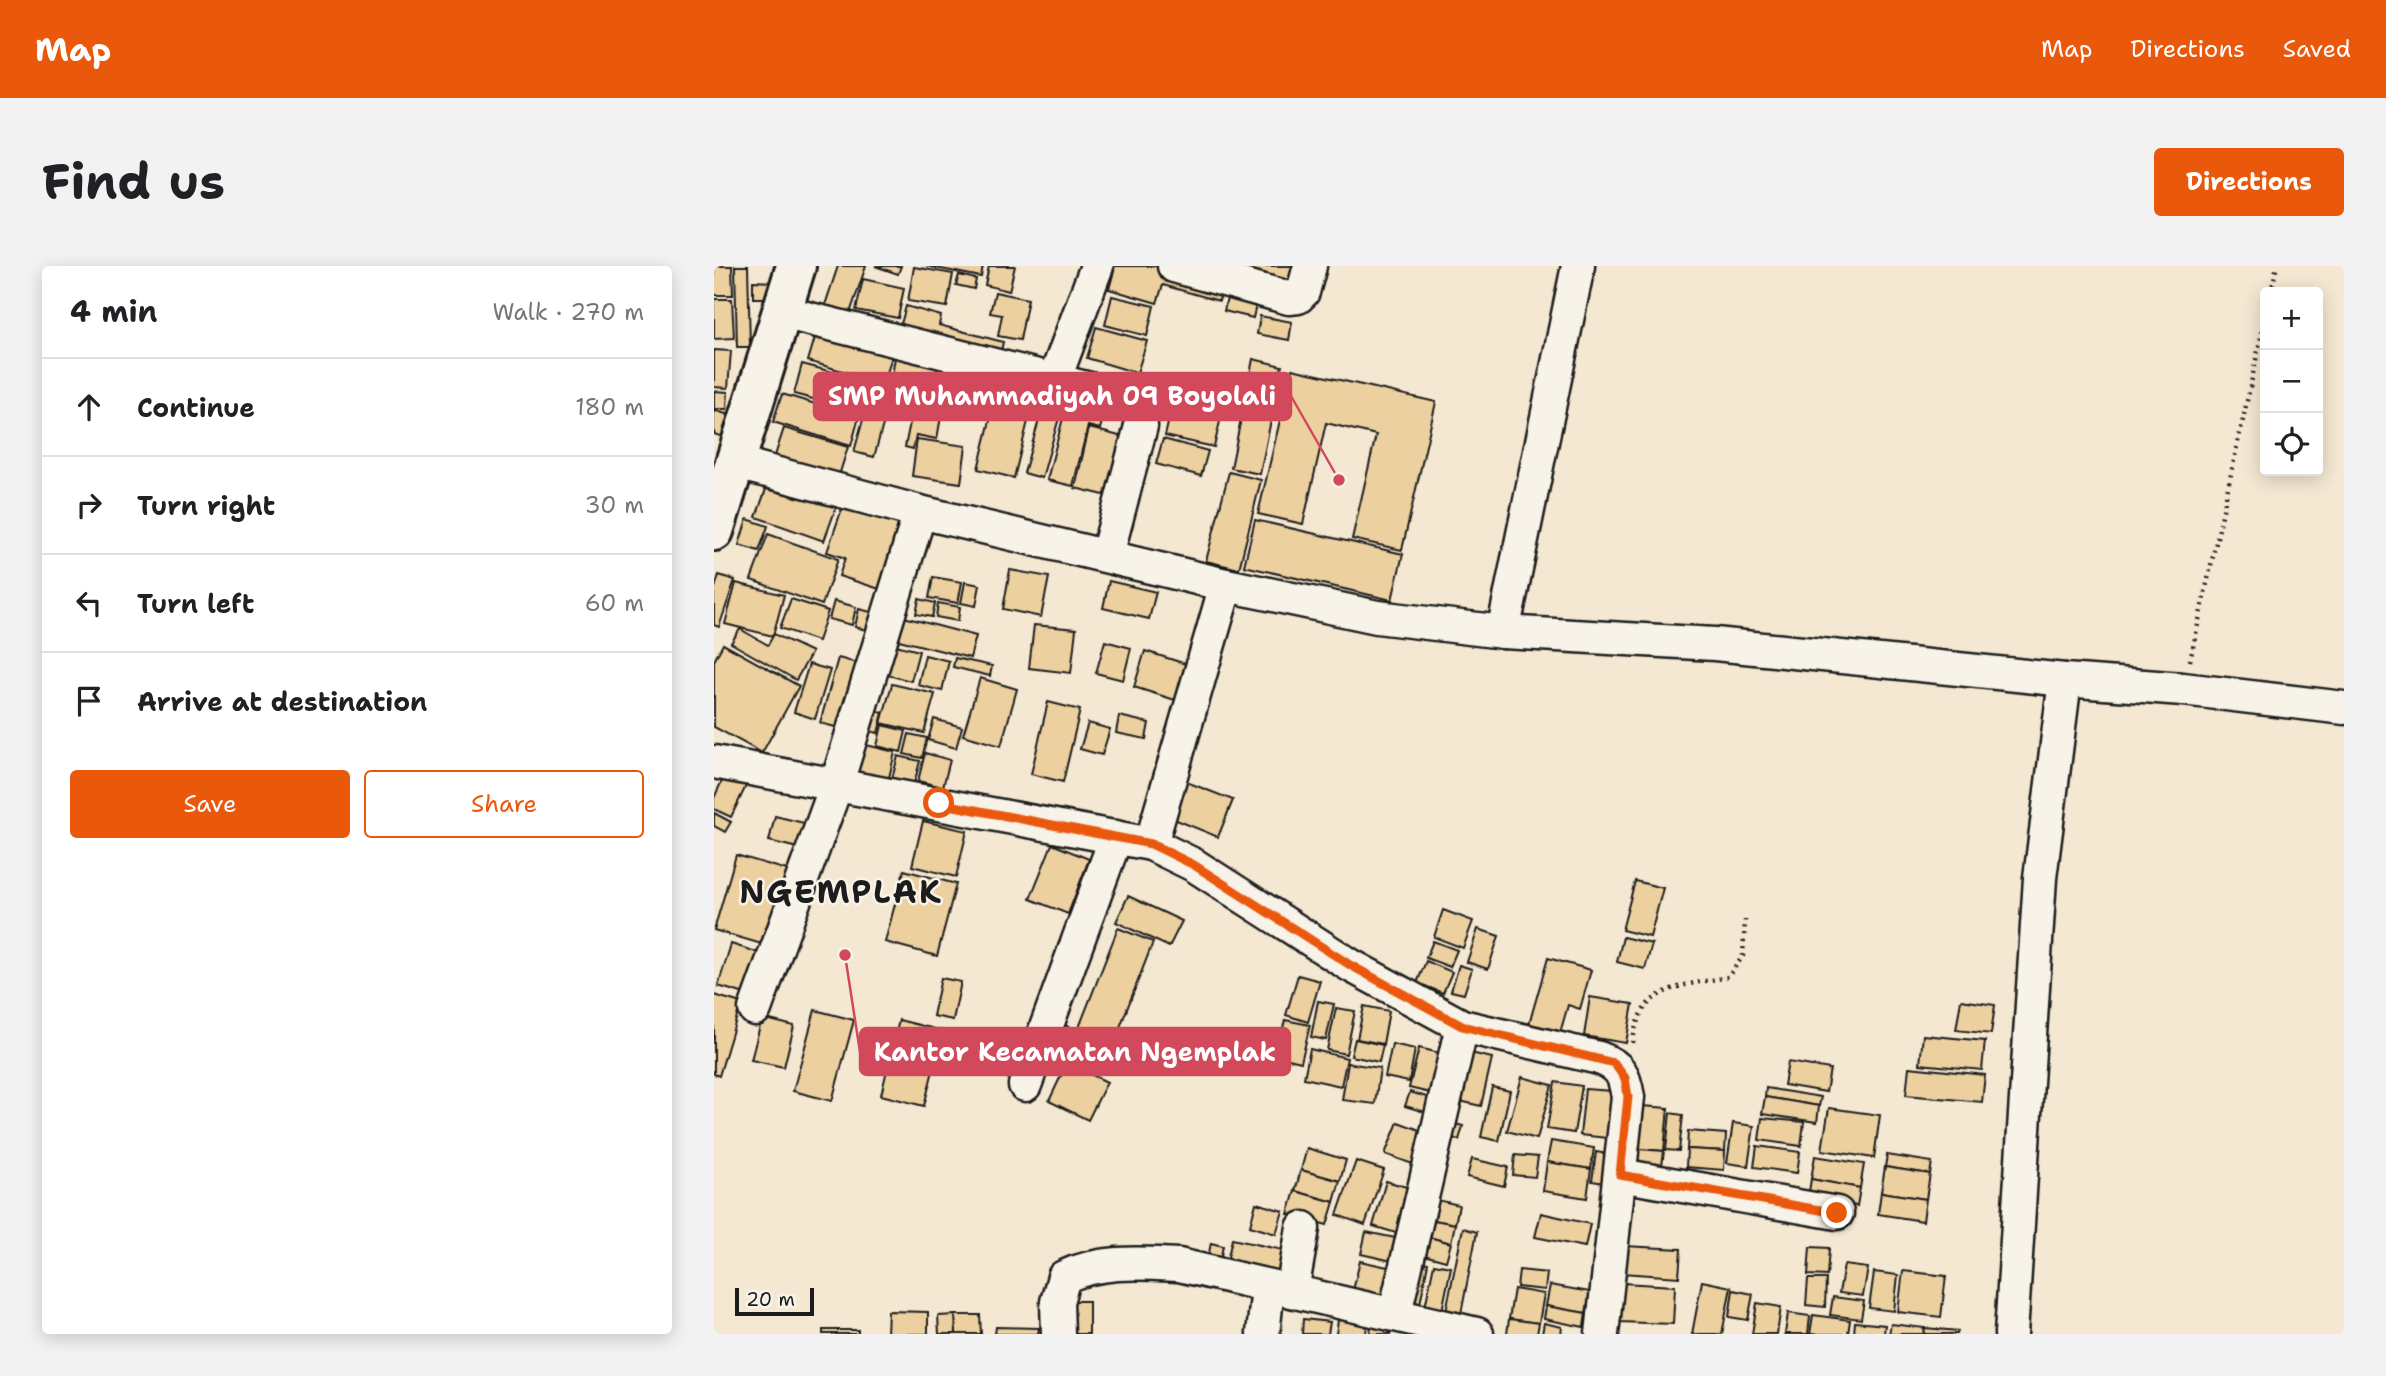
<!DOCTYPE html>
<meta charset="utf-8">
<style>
:root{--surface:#fff;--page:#f2f2f2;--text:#202124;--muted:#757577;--line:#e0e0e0;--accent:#ea580c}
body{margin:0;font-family:"Shantell Sans",sans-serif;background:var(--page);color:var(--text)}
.controls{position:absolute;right:21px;top:21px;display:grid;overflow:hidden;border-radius:7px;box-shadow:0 4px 18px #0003}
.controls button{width:63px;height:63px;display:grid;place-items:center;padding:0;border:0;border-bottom:2px solid var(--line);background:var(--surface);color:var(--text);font:35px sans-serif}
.scale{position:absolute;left:21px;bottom:18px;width:79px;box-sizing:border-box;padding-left:7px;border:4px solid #1c1c1c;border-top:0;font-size:19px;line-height:24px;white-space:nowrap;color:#1c1c1c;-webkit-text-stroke:5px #f7f3e8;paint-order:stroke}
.stop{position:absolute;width:21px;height:21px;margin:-16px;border:5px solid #ea580c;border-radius:50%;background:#fff}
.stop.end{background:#ea580c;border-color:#fff;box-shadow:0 2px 7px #0008}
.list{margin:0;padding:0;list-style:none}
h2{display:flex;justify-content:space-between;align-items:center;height:91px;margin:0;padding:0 28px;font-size:30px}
h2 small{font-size:23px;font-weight:400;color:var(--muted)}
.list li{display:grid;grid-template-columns:46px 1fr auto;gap:21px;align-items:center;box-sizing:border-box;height:98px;padding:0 28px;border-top:2px solid var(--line)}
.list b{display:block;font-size:26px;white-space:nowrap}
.list em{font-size:23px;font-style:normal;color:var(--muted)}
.actions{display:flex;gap:14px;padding:21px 28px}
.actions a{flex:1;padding:16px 0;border:2px solid var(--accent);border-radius:7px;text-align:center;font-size:24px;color:var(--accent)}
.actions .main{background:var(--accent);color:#fff}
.icon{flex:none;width:38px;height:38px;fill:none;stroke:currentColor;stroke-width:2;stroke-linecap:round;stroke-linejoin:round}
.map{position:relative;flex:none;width:1630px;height:1068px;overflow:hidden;border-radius:7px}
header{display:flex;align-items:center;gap:42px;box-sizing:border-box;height:98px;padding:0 35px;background:var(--accent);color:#fff}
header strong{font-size:33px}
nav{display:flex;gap:38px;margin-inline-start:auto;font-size:24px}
.intro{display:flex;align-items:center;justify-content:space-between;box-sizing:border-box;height:168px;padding:0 42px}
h1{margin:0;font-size:49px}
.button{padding:18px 32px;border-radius:7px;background:var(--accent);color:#fff;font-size:24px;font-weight:700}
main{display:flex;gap:42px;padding:0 42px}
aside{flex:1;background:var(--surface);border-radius:7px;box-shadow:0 4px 18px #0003}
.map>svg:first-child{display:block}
.building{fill:#edd0a0;stroke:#1c1c1c;stroke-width:2}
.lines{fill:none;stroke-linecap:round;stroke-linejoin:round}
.street-casing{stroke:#1c1c1c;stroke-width:37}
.secondary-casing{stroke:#1c1c1c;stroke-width:44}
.path{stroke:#1c1c1c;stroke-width:4.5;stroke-dasharray:2 5;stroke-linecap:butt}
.street{stroke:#f7f3e8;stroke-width:32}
.secondary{stroke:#f7f3e8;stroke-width:38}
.route{stroke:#ea580c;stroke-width:9}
.labels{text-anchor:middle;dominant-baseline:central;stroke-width:5;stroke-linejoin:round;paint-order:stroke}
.district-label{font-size:32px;font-weight:bold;letter-spacing:2px;fill:#1c1c1c;stroke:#f7f3e8}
.leader{fill:none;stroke:#d1495b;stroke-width:2.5}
.callout-dot{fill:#d1495b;stroke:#f7f3e8;stroke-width:2.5}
.callout{fill:#d1495b;stroke:#d1495b;stroke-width:2.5}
.callout-label{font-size:26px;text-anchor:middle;font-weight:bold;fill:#fff}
</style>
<header>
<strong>Map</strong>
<nav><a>Map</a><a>Directions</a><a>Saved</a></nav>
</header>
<div class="intro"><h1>Find us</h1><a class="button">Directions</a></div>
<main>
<aside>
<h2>4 min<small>Walk · 270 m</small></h2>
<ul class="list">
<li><svg class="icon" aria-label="ahead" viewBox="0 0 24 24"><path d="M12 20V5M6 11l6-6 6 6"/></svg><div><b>Continue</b></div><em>180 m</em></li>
<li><svg class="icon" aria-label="right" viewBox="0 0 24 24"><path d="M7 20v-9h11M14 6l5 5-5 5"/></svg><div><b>Turn right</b></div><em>30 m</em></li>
<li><svg class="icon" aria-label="left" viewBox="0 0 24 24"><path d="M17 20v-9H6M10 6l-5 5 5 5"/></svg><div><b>Turn left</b></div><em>60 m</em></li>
<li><svg class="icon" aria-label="arrive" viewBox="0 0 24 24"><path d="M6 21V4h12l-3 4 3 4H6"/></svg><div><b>Arrive at destination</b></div></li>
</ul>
<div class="actions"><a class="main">Save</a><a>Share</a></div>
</aside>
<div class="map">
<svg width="1630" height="1068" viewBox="0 0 1630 1068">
<rect width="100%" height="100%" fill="#f4e8d2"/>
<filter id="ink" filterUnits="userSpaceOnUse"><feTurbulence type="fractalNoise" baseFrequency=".0143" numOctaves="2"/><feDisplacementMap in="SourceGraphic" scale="14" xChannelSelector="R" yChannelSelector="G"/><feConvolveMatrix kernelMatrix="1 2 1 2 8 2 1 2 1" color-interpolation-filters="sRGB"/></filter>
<g filter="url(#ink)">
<!-- building -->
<g class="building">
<path d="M0 0H18L19 29H0Z"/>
<path d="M21 0H34L36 81H23Z"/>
<path d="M124 0H152L133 56 108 48Z"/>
<path d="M161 0H187L184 8Z"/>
<path d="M212 0H269L267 11Z"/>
<path d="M275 0H301L295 25 271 19Z"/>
<path d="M391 0H451L510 17 505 35 449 19 443 37 395 23 400 5 390 3Z"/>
<path d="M536 0H582L577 19 534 8Z"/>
<path d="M200 1 239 8 233 41 194 35Z"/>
<path d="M245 9 262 13 260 23 242 19Z"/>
<path d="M149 13 190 22 184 52 142 44Z"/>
<path d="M39 15 60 16 59 32H39Z"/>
<path d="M515 24 544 30 539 52 510 45Z"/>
<path d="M281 26 314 33 306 74 284 70 288 49 276 47Z"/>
<path d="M398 30 440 40 433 70 391 59Z"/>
<path d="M0 33H18L20 72 0 73Z"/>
<path d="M192 40 227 50 225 59 289 76 285 95 184 69Z"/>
<path d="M546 50 578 56 575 74 543 68Z"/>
<path d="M105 58 181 80 170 117 94 95Z"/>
<path d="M382 61 433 75 423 107 373 92Z"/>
<path d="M0 84 17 85 14 122 0 121Z"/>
<path d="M181 91 224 97 220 123 177 117Z"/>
<path d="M539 93 568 100 546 208 517 202Z"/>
<path d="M88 98 164 118 156 148 80 128Z"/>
<path d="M578 103 722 136 688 284 638 273 662 169 612 157 589 258 544 248Z"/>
<path d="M203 122 231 128 223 173 202 169 199 183 191 181Z"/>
<path d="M334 122 352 127 328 212 310 207Z"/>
<path d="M0 125 14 126 13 143H0Z"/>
<path d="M356 125 394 135 386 163 374 160 359 220 333 214Z"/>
<path d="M68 128 145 151 137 180 59 156Z"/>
<path d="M280 138 316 147 300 212 264 203Z"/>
<path d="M458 140 507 151 500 181 451 170Z"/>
<path d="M0 144 18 150 12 172 0 168Z"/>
<path d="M150 150 170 155 160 191 140 186Z"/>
<path d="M70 162 134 181 123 216 59 196Z"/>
<path d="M375 162 409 171 394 230 361 222Z"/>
<path d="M203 173 252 180 247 217 198 210Z"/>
<path d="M449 173 494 185 487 210 442 198Z"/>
<path d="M515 206 547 214 525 303 492 295Z"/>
<path d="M56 212 124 236 110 275 42 251Z"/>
<path d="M131 234 198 256 175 326 125 310 131 292 113 286Z"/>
<path d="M33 253 54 260 45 285 25 279Z"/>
<path d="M541 254 689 288 678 334 530 300Z"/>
<path d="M54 268 124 293 108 339 37 314Z"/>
<path d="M296 304 335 311 327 351 289 343Z"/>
<path d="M5 309 21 314 5 361 0 359V325Z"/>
<path d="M219 311 248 316 244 337 215 332Z"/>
<path d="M395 315 442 326 435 353 389 342Z"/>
<path d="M251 316 266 319 262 340 247 337Z"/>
<path d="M22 317 70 329 59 370 11 358Z"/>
<path d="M77 333 114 345 104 375 66 362Z"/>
<path d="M205 333 221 337 218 351 202 348Z"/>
<path d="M120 335 142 341 138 359 115 353Z"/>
<path d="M224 337 246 341 244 355 222 351Z"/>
<path d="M145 343 165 348 160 366 141 361Z"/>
<path d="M190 351 262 370 256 392 185 374Z"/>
<path d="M320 359 362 363 357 407 315 402Z"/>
<path d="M26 363 54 379 60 368 98 386 82 414 17 377Z"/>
<path d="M391 375 417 382 409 414 382 407Z"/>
<path d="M174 377 205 385 197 415 166 407Z"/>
<path d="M9 378 85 420 48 487 0 461V395Z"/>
<path d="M431 385 472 398 461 434 420 421Z"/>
<path d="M211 389 235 395 228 425 204 419Z"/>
<path d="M124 392 151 399 133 464 106 457Z"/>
<path d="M241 392 278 400 276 410 239 401Z"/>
<path d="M95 398 116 404 101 453 80 446Z"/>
<path d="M266 412 303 423 287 480 249 469Z"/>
<path d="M178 418 221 428 210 467 167 457Z"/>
<path d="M334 436 366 444 349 516 317 508Z"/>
<path d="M157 443 169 447 164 467 152 464Z"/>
<path d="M405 450 435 457 432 473 402 467Z"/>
<path d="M220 453 248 461 242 482 214 474Z"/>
<path d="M374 457 396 463 388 489 366 483Z"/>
<path d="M168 459 192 465 187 486 163 480Z"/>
<path d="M195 468 213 472 208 492 190 488Z"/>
<path d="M148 478 181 486 174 516 141 507Z"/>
<path d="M211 487 236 494 229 521 204 515Z"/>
<path d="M184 490 206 495 200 518 178 513Z"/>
<path d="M12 506 34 516 17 551 0 543V532Z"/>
<path d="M470 515 519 534 504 571 455 551Z"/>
<path d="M0 547 17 556 11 566 0 560Z"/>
<path d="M61 550 94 558 88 583 55 575Z"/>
<path d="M209 555 253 565 242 611 198 600Z"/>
<path d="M338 578 375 593 354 648 316 633Z"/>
<path d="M22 589 80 606 58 681 0 664Z"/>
<path d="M190 604 242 618 223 690 171 676Z"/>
<path d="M921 615 949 622 936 671 908 664Z"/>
<path d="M414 630 468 655 455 681 402 656Z"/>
<path d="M729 644 759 655 749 682 720 671Z"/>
<path d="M404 662 439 676 389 805 338 789 347 758 364 764Z"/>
<path d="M764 663 785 670 774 703 753 696Z"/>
<path d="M909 671 938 678 931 703 903 696Z"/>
<path d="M719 675 743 684 736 701 712 692Z"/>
<path d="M17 678 45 687 31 728 4 720Z"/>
<path d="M834 692 877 704 866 743 854 739 846 767 815 758Z"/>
<path d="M712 695 738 706 729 727 703 717Z"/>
<path d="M745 699 758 703 750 728 737 725Z"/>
<path d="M584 709 606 715 594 756 572 749Z"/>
<path d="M227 712 247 716 239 754 219 750Z"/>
<path d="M0 729 27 737 5 810 0 808Z"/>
<path d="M876 731 919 738 912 777 870 770Z"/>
<path d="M1247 734 1281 739 1277 768 1242 764Z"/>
<path d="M604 735 620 738 612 774 597 771Z"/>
<path d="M650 740 675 745 669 778 643 773Z"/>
<path d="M622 742 641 745 632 788 613 784Z"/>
<path d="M101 744 140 754 118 835 79 825Z"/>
<path d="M48 752 80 760 70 801 37 794Z"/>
<path d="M185 754 229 765 210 840 167 829Z"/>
<path d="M571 754 596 759 587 796 562 790Z"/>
<path d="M1209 769 1271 775 1268 804 1206 798Z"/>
<path d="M641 773 669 779 665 796 637 790Z"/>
<path d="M678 778 701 783 695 816 671 811Z"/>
<path d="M705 782 738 790 729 830 695 822Z"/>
<path d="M596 783 633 792 627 820 590 812Z"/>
<path d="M748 785 778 792 767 840 737 833Z"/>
<path d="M1074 796 1116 803 1112 826 1070 819Z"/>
<path d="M353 797 393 816 374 854 335 835Z"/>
<path d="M634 797 666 802 661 838 628 834Z"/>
<path d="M1195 801 1271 809 1268 836 1192 829Z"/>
<path d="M808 811 838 819 823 873 793 865Z"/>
<path d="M841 816 868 820 860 867 833 863Z"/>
<path d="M778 821 796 825 785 875 767 871Z"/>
<path d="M1052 822 1107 831 1105 840 1051 831Z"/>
<path d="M871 823 898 825 893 872 866 869Z"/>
<path d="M696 826 729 836 724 850 691 840Z"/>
<path d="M1051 831 1105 840 1103 856 1048 848Z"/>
<path d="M928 840 954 842 950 885 924 883Z"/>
<path d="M1115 842 1166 849 1160 892 1108 884Z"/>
<path d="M956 847 969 849 965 885 952 884Z"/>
<path d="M1048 852 1090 856 1087 880 1045 874Z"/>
<path d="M684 856 717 868 704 900 671 888Z"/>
<path d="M733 856 749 860 745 874 729 869Z"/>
<path d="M1019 857 1040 860 1034 900 1013 897Z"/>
<path d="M974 865 1012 868 1011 885 973 883Z"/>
<path d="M837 875 880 882 877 903 833 896Z"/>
<path d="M1043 880 1086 886 1083 907 1040 901Z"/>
<path d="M593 882 632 894 626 915 587 904Z"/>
<path d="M924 883 950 885 948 900 922 898Z"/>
<path d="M973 883 1011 885 1010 904 972 901Z"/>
<path d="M882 886 894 888 890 917 878 915Z"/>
<path d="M801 889 824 891 821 911 799 909Z"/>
<path d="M1173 889 1218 896 1216 908 1171 901Z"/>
<path d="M1101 890 1150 898 1146 922 1097 913Z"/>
<path d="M758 893 794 901 790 920 753 911Z"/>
<path d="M642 895 670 904 651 959 623 949Z"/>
<path d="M833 896 877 903 873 932 829 925Z"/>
<path d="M1171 901 1216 908 1212 933 1167 926Z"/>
<path d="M587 904 626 915 620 936 581 925Z"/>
<path d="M1097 913 1146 922 1143 940 1094 932Z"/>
<path d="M672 915 706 925 692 970 659 960Z"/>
<path d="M581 925 620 936 613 959 574 948Z"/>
<path d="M1167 926 1212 933 1209 955 1164 948Z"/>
<path d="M719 933 745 939 741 958 715 953Z"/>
<path d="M542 937 569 945 562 968 536 960Z"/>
<path d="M827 947 876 958 871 981 821 971Z"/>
<path d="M715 953 741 958 737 977 711 970Z"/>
<path d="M749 962 763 966 746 1053 731 1050Z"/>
<path d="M652 966 691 974 687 997 647 988Z"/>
<path d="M711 970 737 977 732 995 706 988Z"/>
<path d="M518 973 569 984 562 1015 511 1004Z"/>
<path d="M497 977 509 980 505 999 493 996Z"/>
<path d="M910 980 967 983 965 1011 908 1007Z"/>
<path d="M1096 981 1115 982 1113 1010 1094 1009Z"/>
<path d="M698 994 714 997 705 1043 688 1040Z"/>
<path d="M646 995 683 1003 675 1037 638 1029Z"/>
<path d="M720 998 737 1001 727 1050 710 1046Z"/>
<path d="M1130 999 1154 1002 1149 1030 1125 1027Z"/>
<path d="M805 1004 833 1007 831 1024 803 1021Z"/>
<path d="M1189 1005 1232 1010 1227 1051 1184 1046Z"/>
<path d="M1160 1006 1184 1009 1180 1045 1155 1042Z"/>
<path d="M1094 1013H1112L1111 1041 1092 1039Z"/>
<path d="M988 1015 1017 1021 1008 1068H978Z"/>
<path d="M908 1017 961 1020 959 1058 906 1056Z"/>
<path d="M836 1019 876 1026 872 1047 832 1040Z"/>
<path d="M800 1023 830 1028 825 1057 795 1053Z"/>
<path d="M1019 1024 1039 1028 1034 1054 1015 1051Z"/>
<path d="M1119 1031 1150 1035 1147 1053 1116 1049Z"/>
<rect x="354" y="1035" width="21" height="33"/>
<path d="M1043 1037 1067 1041 1063 1068H1038Z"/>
<path d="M832 1040 872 1047 870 1061 830 1053Z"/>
<path d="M174 1045 214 1046V1068H173Z"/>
<path d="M1074 1047 1096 1050 1094 1068H1071Z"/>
<path d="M241 1049H266L267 1068H242Z"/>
<path d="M241 1049 242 1068H225L224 1050Z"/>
<path d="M1099 1049 1136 1054 1134 1068H1096Z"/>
<path d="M589 1053 616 1056 614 1068H588Z"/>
<path d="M795 1053 825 1057 823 1068H793Z"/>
<path d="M624 1054 653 1057 652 1068H622Z"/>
<path d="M1141 1056 1171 1059 1170 1068H1140Z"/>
<path d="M830 1057 848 1061 847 1068H828Z"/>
<path d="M1177 1058 1211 1062 1210 1068H1175Z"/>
<path d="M657 1059 676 1061V1068H656Z"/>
<path d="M282 1061 325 1062 324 1068H281Z"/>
<path d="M1211 1062 1244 1065 1243 1068H1210Z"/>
<rect x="109" y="1064" width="35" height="4"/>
</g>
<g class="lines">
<!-- street casing -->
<g class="street-casing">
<g id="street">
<path d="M460 0 575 32 584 31 589 26 596 0"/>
<path d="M68 46 408 131C422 137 427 144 427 160L393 289"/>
<path d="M340 115 383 0"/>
<path d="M23 197 206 246 512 319 663 351 789 366 1001 378 1351 414 1469 423 1630 442"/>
<path d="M789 366 864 0"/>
<path d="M0 496 437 578 480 599 636 699 748 760 885 792C907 800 910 808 914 831L888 1068"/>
<path d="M437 578 512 319"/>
<path d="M41 743 122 520 206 246"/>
<path d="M311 819 402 571"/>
<path d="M906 909 1123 947"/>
<path d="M578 1025 589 962"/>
<path d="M681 1047 748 760"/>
<path d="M344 1068 343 1036 350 1011C386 994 426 997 465 999L763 1068"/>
<path d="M549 1068 554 1021"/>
<path d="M1297 1068 1326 612 1351 414"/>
</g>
</g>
<!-- secondary casing -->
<g class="secondary-casing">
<path id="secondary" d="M0 265 82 0"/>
</g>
<!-- path -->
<g class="path">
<path d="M1557 26 1563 0"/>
<path d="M1476 395 1551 53"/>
<path d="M919 777C924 720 967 720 1014 711L1029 690 1031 654"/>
</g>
<!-- street -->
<use href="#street" class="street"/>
<!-- secondary -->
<use href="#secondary" class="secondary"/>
</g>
</g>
<g class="lines" filter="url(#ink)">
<!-- route -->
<path class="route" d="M225 537 437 578 480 599 636 699 748 760 900 797 911 812 914 831 906 909 1123 947"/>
</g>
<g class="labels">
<!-- district labels -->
<g class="district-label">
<text x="127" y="625">NGEMPLAK</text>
</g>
</g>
<!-- callouts -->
<path class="leader" d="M625 214L577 130M131 689L146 786"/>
<g class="callout-dot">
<circle cx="625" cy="214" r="7"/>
<circle cx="131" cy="689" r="7"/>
</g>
<g class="callout">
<rect x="100" y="107" width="477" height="47" rx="7"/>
<rect x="146" y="762" width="430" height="47" rx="7"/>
</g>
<g class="callout-label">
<text x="338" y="139">SMP Muhammadiyah 09 Boyolali</text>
<text x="361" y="795">Kantor Kecamatan Ngemplak</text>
</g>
</svg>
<div class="controls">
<button>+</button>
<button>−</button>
<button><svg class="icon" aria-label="locate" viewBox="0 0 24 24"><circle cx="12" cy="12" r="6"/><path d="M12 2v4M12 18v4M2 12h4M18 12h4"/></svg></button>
</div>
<div class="scale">20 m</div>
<div class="stop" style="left:225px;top:537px"></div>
<div class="stop end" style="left:1123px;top:947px"></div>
</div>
</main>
